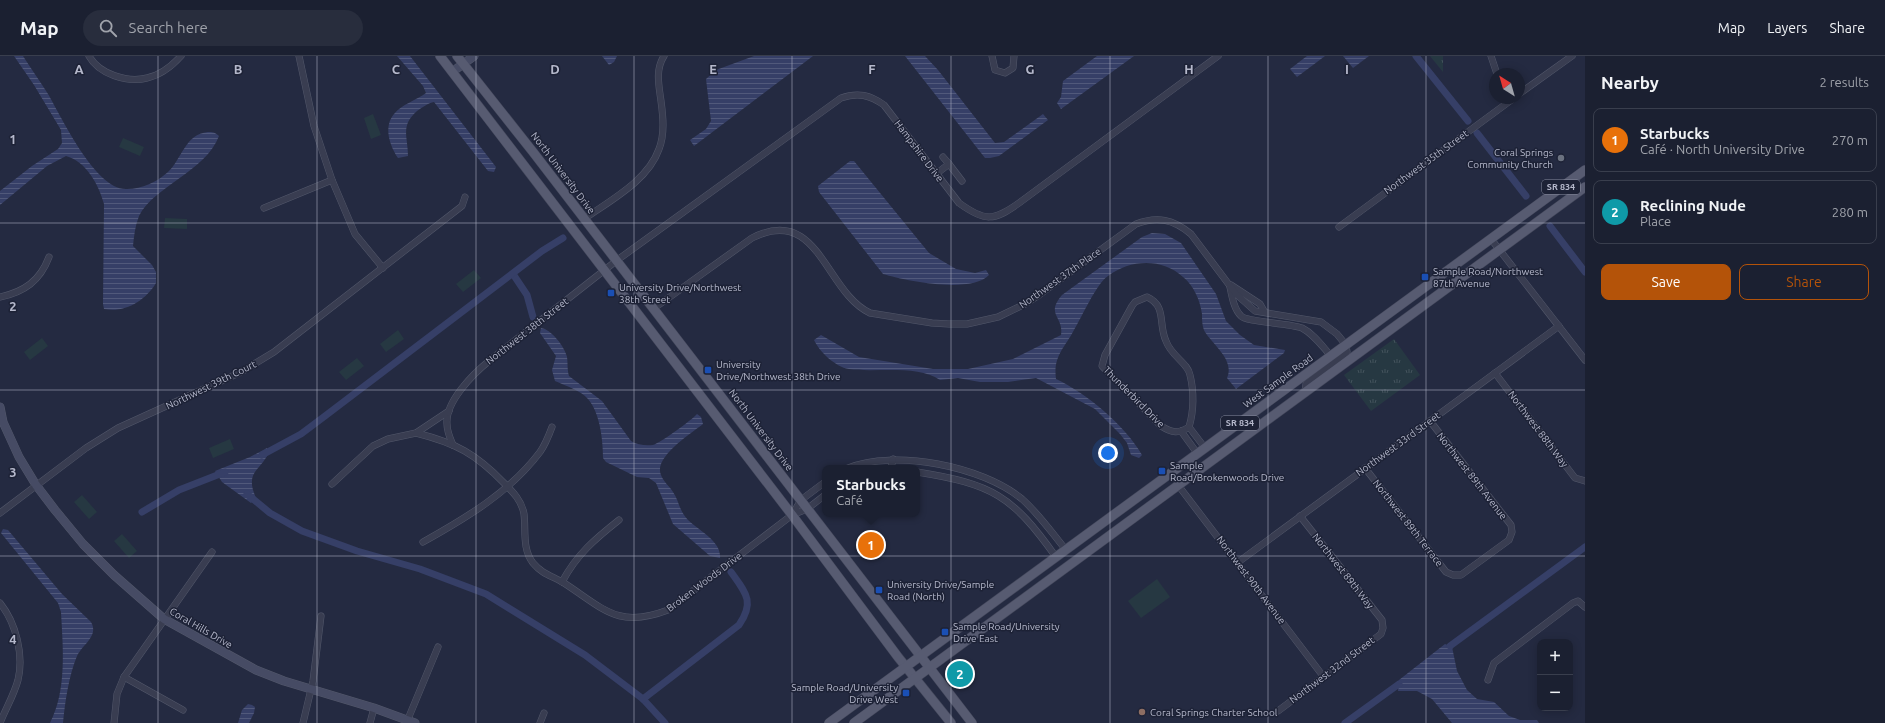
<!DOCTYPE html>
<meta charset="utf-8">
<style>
:root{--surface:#1b2031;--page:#282d3d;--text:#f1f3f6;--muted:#a0a3ab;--line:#393e4d;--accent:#b45309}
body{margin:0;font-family:Ubuntu,sans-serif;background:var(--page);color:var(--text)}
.controls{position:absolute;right:12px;bottom:12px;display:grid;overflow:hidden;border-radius:8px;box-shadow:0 2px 10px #0003}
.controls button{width:36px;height:36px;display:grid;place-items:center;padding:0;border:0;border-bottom:1px solid var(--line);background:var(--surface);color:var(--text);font:20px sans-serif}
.compass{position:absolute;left:1489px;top:12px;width:36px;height:36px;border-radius:50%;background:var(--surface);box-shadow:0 2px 10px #0003;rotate:323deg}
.you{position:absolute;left:1108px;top:397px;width:14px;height:14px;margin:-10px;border:3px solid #fff;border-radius:50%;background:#1a73e8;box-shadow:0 0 0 6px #1a73e833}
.badge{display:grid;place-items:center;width:26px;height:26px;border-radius:50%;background:var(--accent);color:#fff;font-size:13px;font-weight:700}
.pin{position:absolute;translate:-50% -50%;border:2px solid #fff;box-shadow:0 1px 4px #0006}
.popup{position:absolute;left:822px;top:409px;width:98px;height:52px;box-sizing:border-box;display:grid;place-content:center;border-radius:8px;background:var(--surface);filter:drop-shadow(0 1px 3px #0005);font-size:13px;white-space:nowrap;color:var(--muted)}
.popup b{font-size:15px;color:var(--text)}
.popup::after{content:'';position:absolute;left:50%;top:100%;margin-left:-8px;border:8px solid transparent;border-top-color:var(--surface)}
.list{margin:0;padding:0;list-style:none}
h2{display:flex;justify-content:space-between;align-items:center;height:52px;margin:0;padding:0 16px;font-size:17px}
h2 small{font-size:13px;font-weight:400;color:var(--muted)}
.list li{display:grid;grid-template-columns:26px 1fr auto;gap:12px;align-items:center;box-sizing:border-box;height:64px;margin:0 8px 8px;padding:0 8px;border:1px solid var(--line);border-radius:8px}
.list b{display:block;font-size:15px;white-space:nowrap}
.list p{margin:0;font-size:13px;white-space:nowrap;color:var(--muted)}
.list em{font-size:13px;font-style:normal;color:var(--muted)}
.actions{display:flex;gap:8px;padding:12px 16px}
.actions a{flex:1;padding:9px 0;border:1px solid var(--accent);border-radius:8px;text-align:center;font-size:14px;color:var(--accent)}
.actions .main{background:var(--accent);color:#fff}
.icon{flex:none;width:22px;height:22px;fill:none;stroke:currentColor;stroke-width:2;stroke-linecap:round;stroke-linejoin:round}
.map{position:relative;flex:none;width:1585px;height:667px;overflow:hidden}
header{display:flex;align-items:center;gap:24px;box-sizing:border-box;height:56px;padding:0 20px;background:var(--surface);border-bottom:1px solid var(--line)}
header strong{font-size:19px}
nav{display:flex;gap:22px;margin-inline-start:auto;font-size:14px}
.search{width:280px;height:36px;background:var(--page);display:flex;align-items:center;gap:10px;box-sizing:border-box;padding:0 14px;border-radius:22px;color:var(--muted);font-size:15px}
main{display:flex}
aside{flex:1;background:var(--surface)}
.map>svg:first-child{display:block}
.grass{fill:url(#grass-tufts)}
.pitch{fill:#263842}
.water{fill:url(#water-rules)}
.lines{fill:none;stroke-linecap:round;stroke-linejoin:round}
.canal{stroke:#363f67;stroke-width:7}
.street-casing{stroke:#53586b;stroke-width:7}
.secondary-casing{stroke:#53586b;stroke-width:9}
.primary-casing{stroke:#42465a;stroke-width:10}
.street{stroke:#393d51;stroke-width:6}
.secondary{stroke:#464b64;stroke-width:8}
.primary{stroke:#575b71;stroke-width:9}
.grid{fill:none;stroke:#b5b8cb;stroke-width:1;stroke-opacity:0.55}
.worship-dot{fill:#6b7280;stroke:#1d2236;stroke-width:1.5}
.transit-dot{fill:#1a4fb4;stroke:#1d2236;stroke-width:1.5}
.education-dot{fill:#8d6e63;stroke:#1d2236;stroke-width:1.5}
.labels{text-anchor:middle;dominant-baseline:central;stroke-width:3;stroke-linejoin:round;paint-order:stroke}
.shield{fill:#1d2236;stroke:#878b9e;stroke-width:1}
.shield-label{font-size:9px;font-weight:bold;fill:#b5b8cb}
.street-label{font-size:10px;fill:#b5b8cb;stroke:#1d2236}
.poi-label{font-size:10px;fill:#b5b8cb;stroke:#1d2236;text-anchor:start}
.grid-label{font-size:13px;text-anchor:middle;font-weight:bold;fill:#b5b8cb;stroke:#1d2236;stroke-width:3;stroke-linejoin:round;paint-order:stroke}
</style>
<header>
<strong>Map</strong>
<div class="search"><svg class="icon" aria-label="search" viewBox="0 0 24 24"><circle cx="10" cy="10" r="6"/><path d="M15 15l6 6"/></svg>Search here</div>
<nav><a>Map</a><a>Layers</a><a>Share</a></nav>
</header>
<main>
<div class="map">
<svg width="1585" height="667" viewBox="0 0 1585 667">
<defs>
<pattern id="grass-tufts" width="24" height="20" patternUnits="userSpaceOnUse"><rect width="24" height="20" fill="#263842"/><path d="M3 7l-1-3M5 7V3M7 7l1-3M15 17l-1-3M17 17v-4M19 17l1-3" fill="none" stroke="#43535c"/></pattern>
<pattern id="water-rules" width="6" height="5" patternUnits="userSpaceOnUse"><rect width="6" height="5" fill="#363f67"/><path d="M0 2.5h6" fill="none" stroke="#51597b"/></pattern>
</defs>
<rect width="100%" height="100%" fill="#242a41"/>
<!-- grass -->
<g class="grass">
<path d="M1430 0H1443V16Z"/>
<path d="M1394 283 1420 319 1371 355 1344 319Z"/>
</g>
<!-- pitch -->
<g class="pitch">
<path d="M373 58 381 79 371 83 364 62Z"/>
<path d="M123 82 144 91 140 100 119 91Z"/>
<path d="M165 162 187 163V173L164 172Z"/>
<path d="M474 214 481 222 463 236 456 228Z"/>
<path d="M398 274 404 283 386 296 380 288Z"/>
<path d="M42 282 48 290 30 304 24 296Z"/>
<path d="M357 302 364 310 346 324 339 316Z"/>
<path d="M230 383 234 393 213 402 209 392Z"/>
<path d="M82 439 97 456 89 463 74 446Z"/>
<path d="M122 478 137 495 129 502 114 485Z"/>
<path d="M1157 523 1170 541 1141 562 1128 545Z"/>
</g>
<!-- water -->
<g class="water">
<path d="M14 0H23C31 13 40 25 48 38 62 62 96 135 127 133 142 133 157 126 168 116 182 103 185 78 208 76 212 76 215 76 219 80 206 115 153 131 139 160 135 170 134 180 133 190L152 209 156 216V227C145 245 125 257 104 253L103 248 104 148C99 129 86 105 66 100L47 110 0 149V135L32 110 58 93 62 87 61 74 34 29Z"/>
<path d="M397 0H410L496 111 494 116 488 115 434 46C428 47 423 51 417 55 400 70 408 80 408 100L398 102C390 90 383 71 394 58 402 48 417 44 426 37L423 30Z"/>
<path d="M602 0H617L614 6 609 9Z"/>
<path d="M754 0H813L694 90 690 84 706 73 711 65 706 23 716 14Z"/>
<path d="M905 0H925L938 14 995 87 1004 86 1043 58 1048 64 999 100 990 102H985Z"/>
<path d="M1097 0H1134L1061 53 1057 47 1061 41 1063 25Z"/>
<path d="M1307 0H1325L1297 21 1290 13Z"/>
<path d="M1343 0H1369L1353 12Z"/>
<path d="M850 105H854L929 197 956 213 975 217 986 214 989 219C971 238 906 225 883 218L819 136 818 130Z"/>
<path d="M1152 177 1165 178 1181 187 1216 238 1226 265 1240 279 1254 289 1285 294 1284 297 1236 333 1227 322C1235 304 1213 289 1205 276 1202 271 1202 263 1202 258 1200 244 1194 230 1183 221 1163 202 1130 203 1108 220 1096 228 1082 261 1074 274 1064 293 1053 300 1056 323 1086 337 1125 369 1142 399L1139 402 1131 399 1127 387 1120 378 1095 353 1036 322 1008 326H980L958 322 940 324C917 308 875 317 849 313 835 311 819 295 814 284L821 279 859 301 933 313H968L1013 303 1061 279C1064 260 1045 259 1062 239L1142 181Z"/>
<path d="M541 272C551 273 565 291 567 301 568 308 567 313 569 320L602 345 631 385C637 389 646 390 653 389 660 387 692 364 697 358L701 361 703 368C692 377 653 401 661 419 663 425 670 431 673 436 678 443 679 452 684 459 692 472 722 483 720 502L710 500 673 468 656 427 649 422 637 421 606 406 603 402C603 384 600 357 588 343 580 334 566 330 555 325L552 314 556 300 540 277Z"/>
<path d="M267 392 269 396C261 415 244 415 256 442L251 447 222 426 215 415 250 401Z"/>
<path d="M3 473 8 474 62 538 91 566C99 580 83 588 77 600 69 619 65 646 63 667H50C67 634 63 593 61 556L58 547 1 477Z"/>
<path d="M1445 588 1452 591 1457 615 1467 634 1477 643 1494 646 1509 660 1520 664H1537L1539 667H1452L1432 643 1417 635H1398L1399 624Z"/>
<path d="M248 648 252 649 255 651 254 657 249 667H238L242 654Z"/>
</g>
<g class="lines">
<!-- canal -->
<g class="canal">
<path d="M1416 0 1468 65"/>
<path d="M1477 77 1526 140"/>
<path d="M1550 170 1585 216"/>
<path d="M513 218 527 239 533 261"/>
<path d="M262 399 301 378 325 360 542 195 563 182"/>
<path d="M247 438 270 457 302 475 357 495 420 513 486 538 585 599 643 643 665 667"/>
<path d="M142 456 179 434 225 416"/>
<path d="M1450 590 1585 491"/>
<path d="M643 643 739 569C755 546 746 537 731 516"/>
<path d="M1345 667 1399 628"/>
</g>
<!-- street casing -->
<g class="street-casing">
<g id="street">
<path d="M89 0C99 18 127 27 147 22 161 19 172 10 181 0"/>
<path d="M299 0 314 70 332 124 355 178 383 212"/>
<path d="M992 0 995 14 1005 17 1013 12 1014 0"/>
<path d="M1491 0 1497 18"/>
<path d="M1519 38 1572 0"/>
<path d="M943 101 949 108"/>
<path d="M936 118 949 108 962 125"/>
<path d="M264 152 332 124"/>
<path d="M584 163C609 145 648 125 659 93 665 78 663 60 661 45 659 30 655 14 664 0"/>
<path d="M1339 171 1514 42"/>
<path d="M1491 183 1585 304"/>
<path d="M1231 229 1260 248 1264 255"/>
<path d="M1230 231C1232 241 1234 253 1241 260 1246 266 1289 267 1302 272 1314 278 1322 290 1331 300"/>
<path d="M0 241C24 236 40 225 49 201"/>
<path d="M1147 241C1167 250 1158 268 1166 285 1171 300 1188 307 1190 319 1194 335 1194 355 1189 371 1179 378 1172 377 1161 370L1102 310 1105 299 1132 250 1135 246Z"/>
<path d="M653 253 752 182C819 148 825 236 870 257L932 267 949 268H967L998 261 1025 248 1039 239 1136 168C1157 160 1173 163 1191 178L1236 238 1255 255 1321 266 1337 278 1346 289 1347 296 1341 302 1306 328 1305 336"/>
<path d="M1495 317 1575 422 1585 425"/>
<path d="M1189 371 1205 392"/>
<path d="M1181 375 1197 397"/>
<path d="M416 377C456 387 476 398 504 427 513 436 522 445 524 458 526 474 522 493 533 507 543 519 553 520 564 527 604 553 618 573 668 554L792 459 807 453 825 439"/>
<path d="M453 389C450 382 447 376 447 368 445 346 473 318 489 305L616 205 841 42C858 36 870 39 884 49L959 147C985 166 994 165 1019 147L1218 0"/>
<path d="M848 412C895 393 982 410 1022 443 1039 458 1052 477 1066 494"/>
<path d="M891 412 893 403"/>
<path d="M1365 412 1446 516 1453 519H1461L1509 484 1512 476 1511 469 1430 365"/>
<path d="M917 416C992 428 1012 439 1056 501"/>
<path d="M332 428 373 390 388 383 416 377 449 355"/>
<path d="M1178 429 1323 620"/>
<path d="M0 457 86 392 118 372 241 316 274 296 462 150 465 141"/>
<path d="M792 459 801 444 825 426"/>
<path d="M423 486C466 462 510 436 540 396 545 389 549 379 552 371"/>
<path d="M1237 507 1559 270"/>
<path d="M562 526C577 498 595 483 619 464"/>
<path d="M0 547C16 567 24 599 18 624 14 639 6 652 0 667"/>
<path d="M124 621 183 654"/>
<path d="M1488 624 1494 607 1573 547 1578 545 1585 551"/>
<path d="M1278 655 1381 578 1383 572 1382 564 1300 460"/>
<path d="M408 663 438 591"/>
<path d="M114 667 117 638 124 621 212 496"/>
<path d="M303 667 313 625 321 560"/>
<path d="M370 667 374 652"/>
<path d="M540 667 544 657"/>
</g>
</g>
<!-- secondary casing -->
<g class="secondary-casing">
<g id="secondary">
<path d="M452 16 474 0"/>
<path d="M0 351 3 366 19 401 36 429 55 454 83 488 114 519 164 563 256 614 284 625 374 652 415 667"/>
</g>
</g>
<!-- primary casing -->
<g class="primary-casing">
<g id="primary">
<path d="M440 0 792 459 898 601 951 667"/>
<path d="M457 0 533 96 972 667"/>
<path d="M829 667 1585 114"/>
<path d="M854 667 1585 131"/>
</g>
</g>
<!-- street -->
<use href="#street" class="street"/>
<!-- secondary -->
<use href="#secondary" class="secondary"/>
<!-- primary -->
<use href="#primary" class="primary"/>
</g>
<!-- grid -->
<path class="grid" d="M158 0V667M317 0V667M476 0V667M634 0V667M792 0V667M951 0V667M1110 0V667M1268 0V667M1426 0V667M0 167H1585M0 334H1585M0 500H1585"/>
<!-- markers -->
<circle class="worship-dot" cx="1561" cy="102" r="4"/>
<g class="transit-dot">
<rect x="1421" y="217" width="8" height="8" rx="2"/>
<rect x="607" y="233" width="8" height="8" rx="2"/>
<rect x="704" y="310" width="8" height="8" rx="2"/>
<rect x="1158" y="411" width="8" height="8" rx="2"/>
<rect x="875" y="530" width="8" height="8" rx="2"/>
<rect x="941" y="572" width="8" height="8" rx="2"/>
<rect x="902" y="633" width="8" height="8" rx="2"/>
</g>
<circle class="education-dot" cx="1142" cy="656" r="4"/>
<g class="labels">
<!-- shield labels -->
<g class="shield">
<rect x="1542" y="124" width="38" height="14" rx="3"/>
<rect x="1221" y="360" width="38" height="14" rx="3"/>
</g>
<g class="shield-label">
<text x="1561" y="131">SR 834</text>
<text x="1240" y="367">SR 834</text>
</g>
<!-- street labels -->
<g class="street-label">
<text transform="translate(919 95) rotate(53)">Hampshire Drive</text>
<text transform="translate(1426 106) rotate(-36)">Northwest 35th Street</text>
<text transform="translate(563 117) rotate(53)">North University Drive</text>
<text transform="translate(1060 222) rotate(-35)">Northwest 37th Place</text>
<text transform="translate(527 275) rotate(-38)">Northwest 38th Street</text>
<text transform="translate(1278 325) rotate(-36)">West Sample Road</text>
<text transform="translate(211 329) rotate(-26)">Northwest 39th Court</text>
<text transform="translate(1134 341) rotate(45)">Thunderbird Drive</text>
<text transform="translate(1538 373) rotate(53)">Northwest 88th Way</text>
<text transform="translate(761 374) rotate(53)">North University Drive</text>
<text transform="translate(1398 388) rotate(-36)">Northwest 33rd Street</text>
<text transform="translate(1472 420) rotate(52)">Northwest 89th Avenue</text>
<text transform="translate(1408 467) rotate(52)">Northwest 89th Terrace</text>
<text transform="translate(1343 515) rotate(52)">Northwest 89th Way</text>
<text transform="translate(1251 524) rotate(53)">Northwest 90th Avenue</text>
<text transform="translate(704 526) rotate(-37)">Broken Woods Drive</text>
<text transform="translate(201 572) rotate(30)">Coral Hills Drive</text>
<text transform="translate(1332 614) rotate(-37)">Northwest 32nd Street</text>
</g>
<!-- poi labels -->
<g class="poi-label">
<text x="1553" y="96" text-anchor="end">Coral Springs<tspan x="1553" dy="12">Community Church</tspan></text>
<text x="1433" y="215">Sample Road/Northwest<tspan x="1433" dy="12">87th Avenue</tspan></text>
<text x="619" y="231">University Drive/Northwest<tspan x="619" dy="12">38th Street</tspan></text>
<text x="716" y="308">University<tspan x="716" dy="12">Drive/Northwest 38th Drive</tspan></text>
<text x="1170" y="409">Sample<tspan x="1170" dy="12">Road/Brokenwoods Drive</tspan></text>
<text x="887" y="528">University Drive/Sample<tspan x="887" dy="12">Road (North)</tspan></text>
<text x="953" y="570">Sample Road/University<tspan x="953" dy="12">Drive East</tspan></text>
<text x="898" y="631" text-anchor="end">Sample Road/University<tspan x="898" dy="12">Drive West</tspan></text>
<text x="1150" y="656">Coral Springs Charter School</text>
</g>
</g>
<g class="grid-label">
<text x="79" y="18">A</text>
<text x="238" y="18">B</text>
<text x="396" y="18">C</text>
<text x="555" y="18">D</text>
<text x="713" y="18">E</text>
<text x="872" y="18">F</text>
<text x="1030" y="18">G</text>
<text x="1189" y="18">H</text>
<text x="1347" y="18">I</text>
<text x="13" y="88">1</text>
<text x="13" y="255">2</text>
<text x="13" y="421">3</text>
<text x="13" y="588">4</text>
</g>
</svg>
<div class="controls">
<button>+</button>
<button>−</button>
</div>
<svg class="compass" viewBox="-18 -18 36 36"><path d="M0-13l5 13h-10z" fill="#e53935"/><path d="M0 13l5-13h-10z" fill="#a0a3ab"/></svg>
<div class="you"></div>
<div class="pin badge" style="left:871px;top:489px;background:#e8710a">1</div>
<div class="popup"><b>Starbucks</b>Café</div>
<div class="pin badge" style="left:960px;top:618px;background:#0f9aa8">2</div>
</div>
<aside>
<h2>Nearby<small>2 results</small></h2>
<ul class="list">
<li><span class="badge" style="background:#e8710a">1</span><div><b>Starbucks</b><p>Café · North University Drive</p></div><em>270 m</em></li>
<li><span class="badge" style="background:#0f9aa8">2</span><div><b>Reclining Nude</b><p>Place</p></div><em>280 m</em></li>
</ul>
<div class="actions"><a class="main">Save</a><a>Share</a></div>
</aside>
</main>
